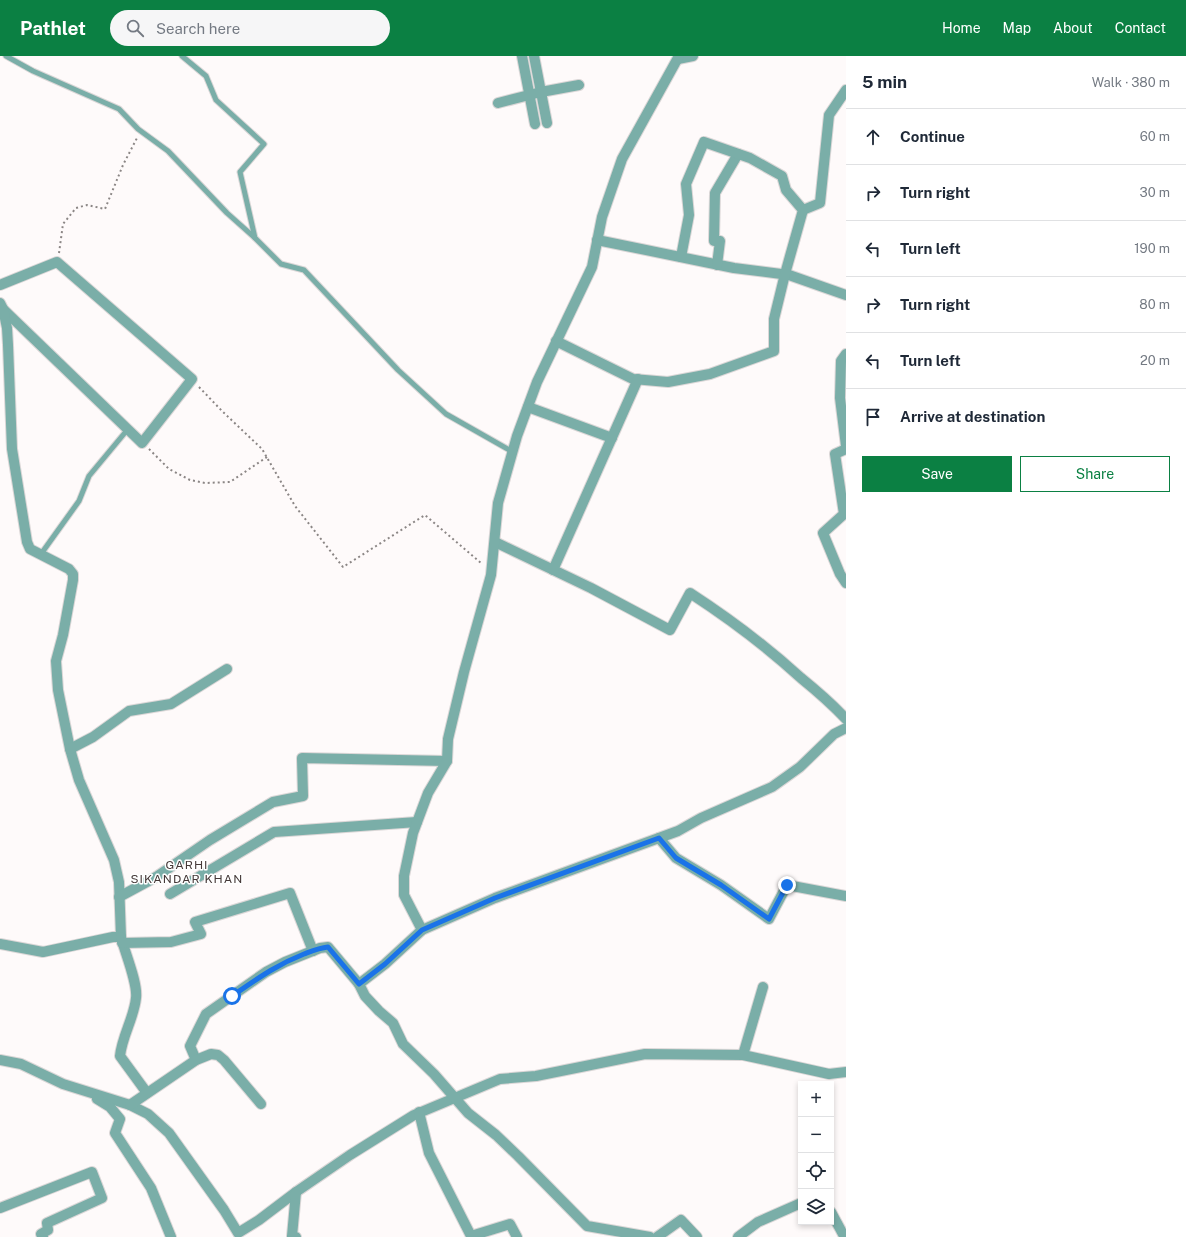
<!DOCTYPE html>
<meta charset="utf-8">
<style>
:root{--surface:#fff;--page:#f6f6f7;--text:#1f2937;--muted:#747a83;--line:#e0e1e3;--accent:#0b8043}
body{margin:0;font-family:"Public Sans",sans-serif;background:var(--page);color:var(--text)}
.controls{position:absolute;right:12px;bottom:12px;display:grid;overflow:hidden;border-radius:0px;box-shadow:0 2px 6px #0003}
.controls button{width:36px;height:36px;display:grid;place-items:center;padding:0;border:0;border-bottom:1px solid var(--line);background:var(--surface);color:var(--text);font:20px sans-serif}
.stop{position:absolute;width:12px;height:12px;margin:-9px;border:3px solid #1a73e8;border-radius:50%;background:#fff}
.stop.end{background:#1a73e8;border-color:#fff;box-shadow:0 1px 4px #0008}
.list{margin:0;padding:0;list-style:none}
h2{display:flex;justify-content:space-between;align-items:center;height:52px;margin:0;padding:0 16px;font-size:17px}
h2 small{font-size:13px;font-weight:400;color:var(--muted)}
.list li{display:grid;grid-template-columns:26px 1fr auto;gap:12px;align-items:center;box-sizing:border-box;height:56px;padding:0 16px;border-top:1px solid var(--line)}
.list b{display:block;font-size:15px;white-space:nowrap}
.list em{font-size:13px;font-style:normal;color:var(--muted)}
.actions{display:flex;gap:8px;padding:12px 16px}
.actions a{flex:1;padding:9px 0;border:1px solid var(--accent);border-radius:0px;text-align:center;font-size:14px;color:var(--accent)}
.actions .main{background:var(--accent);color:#fff}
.icon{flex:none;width:22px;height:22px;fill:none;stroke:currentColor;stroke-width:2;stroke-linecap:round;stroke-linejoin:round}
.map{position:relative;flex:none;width:846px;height:1181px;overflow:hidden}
header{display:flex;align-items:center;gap:24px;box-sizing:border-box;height:56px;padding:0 20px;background:var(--accent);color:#fff}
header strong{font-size:19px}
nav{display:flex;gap:22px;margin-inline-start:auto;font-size:14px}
.search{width:280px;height:36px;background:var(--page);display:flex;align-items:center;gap:10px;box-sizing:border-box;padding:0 14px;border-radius:22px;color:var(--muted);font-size:15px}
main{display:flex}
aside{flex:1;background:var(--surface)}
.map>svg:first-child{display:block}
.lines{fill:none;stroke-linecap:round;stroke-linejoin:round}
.lane-casing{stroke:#dbd7d7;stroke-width:7}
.street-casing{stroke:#dbd7d7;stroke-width:12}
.path{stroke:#8b8685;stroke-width:2;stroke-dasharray:2 3;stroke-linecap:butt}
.lane{stroke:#7aaea8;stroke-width:5}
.street{stroke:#7aaea8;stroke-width:10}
.route{stroke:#1a73e8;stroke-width:5}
.labels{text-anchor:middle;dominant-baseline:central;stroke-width:3;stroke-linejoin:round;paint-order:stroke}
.neighbourhood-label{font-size:12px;letter-spacing:1px;fill:#443837;stroke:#fff}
</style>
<header>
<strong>Pathlet</strong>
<div class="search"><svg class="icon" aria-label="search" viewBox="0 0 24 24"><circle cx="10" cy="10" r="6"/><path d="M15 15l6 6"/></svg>Search here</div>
<nav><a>Home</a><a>Map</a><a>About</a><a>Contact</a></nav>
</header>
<main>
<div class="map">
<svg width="846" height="1181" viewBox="0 0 846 1181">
<rect width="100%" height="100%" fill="#fefafa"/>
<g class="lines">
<!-- lane casing -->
<g class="lane-casing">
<g id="lane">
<path d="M6 0 33 15 119 53 138 73 168 95 227 157 255 182"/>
<path d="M182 0 206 20 216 44 264 88 240 116 255 182 281 208 304 214 398 314 446 358 513 396"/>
<path d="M41 498 79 445 89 420 128 373"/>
</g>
</g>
<!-- street casing -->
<g class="street-casing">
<g id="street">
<path d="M522 0 535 68"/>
<path d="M534 0 547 67"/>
<path d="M678 3 693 0"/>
<path d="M498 47 541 36 579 29"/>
<path d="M803 154 820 147 829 59 846 34"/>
<path d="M597 184 734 212 789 219 846 239"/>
<path d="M717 209 720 185H714L715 137 738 98"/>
<path d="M0 229 57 206 192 323 142 387 3 253"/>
<path d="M0 247 3 253 7 272 8 289 12 393 27 486 30 493 69 513 73 518V524L63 579 56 605 58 634 70 693 79 724 114 804 119 826 121 881H113L43 896 0 888"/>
<path d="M556 285 633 323 668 326 710 318 774 295V263L785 218 803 154 786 134 782 120 750 102 704 86 686 128 689 159 681 201"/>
<path d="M846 298 841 305 840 342 846 390"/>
<path d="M528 351 612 382"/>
<path d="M846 393 835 398 844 458 823 477 840 518 846 527"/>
<path d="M495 486 591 532 670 574 690 537C730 563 766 590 801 622 817 635 832 648 846 663"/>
<path d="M553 514 638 323"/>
<path d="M70 693 93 681 129 655 171 648 227 613"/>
<path d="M659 782 676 802 721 829 769 863 787 829 846 840"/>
<path d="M170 838 274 776 417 766"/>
<path d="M119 841 156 821 210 784 273 746 303 740 302 702 447 705"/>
<path d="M422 874 404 839V820L413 777 428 737 447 705 448 683 464 616 491 519 498 447 517 380 537 326 592 211 602 161 622 103 679 0"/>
<path d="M121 881C125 897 138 927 136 942 134 962 122 980 120 1000L147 1037"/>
<path d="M122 887 171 886 201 878 195 866 290 837 313 895"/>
<path d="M743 999 763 931"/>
<path d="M0 1004 21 1008 63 1028 130 1049 148 1058 169 1077 224 1154 238 1177 259 1164 296 1136 350 1099 414 1059 500 1023 536 1020 645 998 743 999 829 1018 846 1016"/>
<path d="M196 1004 190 990 206 958 266 916 285 906 320 892 328 891 359 928"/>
<path d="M97 1043 110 1051 120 1063 115 1077 151 1132 171 1181"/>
<path d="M130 1049 196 1004 211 998 218 999 224 1004 261 1048"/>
<path d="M419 1056 429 1097 471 1180 510 1168 517 1181"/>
<path d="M0 1152 92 1116 102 1142 47 1167 48 1174 41 1178 43 1181"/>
<path d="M831 1156 844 1180"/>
<path d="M296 1181 292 1180 296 1136"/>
<path d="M650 1181 587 1170 518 1100 496 1079 468 1057 434 1018 403 988 393 967 379 955 365 940 359 928 385 908 422 874 495 842 678 775 701 762 772 731 800 711 834 678 846 672"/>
<path d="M657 1181 681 1164 697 1181"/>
<path d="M738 1181 758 1166 801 1147"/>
</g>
</g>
<!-- path -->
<g class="path">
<path d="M59 197 63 168 76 152 87 149 105 153 123 109 137 82"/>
<path d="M199 331 222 355 262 393 295 450 343 511 425 459 481 507"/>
<path d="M149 393 169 413 190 424 205 427 230 426 267 401"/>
</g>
<!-- lane -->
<use href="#lane" class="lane"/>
<!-- street -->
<use href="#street" class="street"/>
</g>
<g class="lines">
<!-- route -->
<path class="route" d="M232 940C257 923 276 909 304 898 312 895 319 892 328 891L359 928 385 908 422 874 495 842 659 782 676 802 721 829 769 863 787 829"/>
</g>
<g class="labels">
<!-- neighbourhood labels -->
<g class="neighbourhood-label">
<text x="187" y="809">GARHI<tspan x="187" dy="14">SIKANDAR KHAN</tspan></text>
</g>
</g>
</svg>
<div class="controls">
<button>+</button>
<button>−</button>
<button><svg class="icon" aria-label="locate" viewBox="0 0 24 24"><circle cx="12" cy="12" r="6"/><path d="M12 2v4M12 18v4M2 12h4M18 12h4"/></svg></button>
<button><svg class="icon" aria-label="layers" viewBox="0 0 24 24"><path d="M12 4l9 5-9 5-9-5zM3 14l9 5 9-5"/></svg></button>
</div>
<div class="stop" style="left:232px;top:940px"></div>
<div class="stop end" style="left:787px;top:829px"></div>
</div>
<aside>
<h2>5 min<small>Walk · 380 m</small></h2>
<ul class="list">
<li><svg class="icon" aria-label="ahead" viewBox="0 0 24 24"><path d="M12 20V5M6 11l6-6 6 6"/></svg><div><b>Continue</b></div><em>60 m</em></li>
<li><svg class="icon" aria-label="right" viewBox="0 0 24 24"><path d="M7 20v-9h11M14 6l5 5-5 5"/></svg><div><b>Turn right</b></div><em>30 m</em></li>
<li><svg class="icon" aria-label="left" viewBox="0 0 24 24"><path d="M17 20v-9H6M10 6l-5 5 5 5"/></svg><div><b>Turn left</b></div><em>190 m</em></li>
<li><svg class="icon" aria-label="right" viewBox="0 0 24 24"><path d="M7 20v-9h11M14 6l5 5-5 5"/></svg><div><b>Turn right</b></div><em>80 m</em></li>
<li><svg class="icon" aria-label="left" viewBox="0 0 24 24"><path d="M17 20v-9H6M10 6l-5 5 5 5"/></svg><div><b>Turn left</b></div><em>20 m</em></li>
<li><svg class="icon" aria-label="arrive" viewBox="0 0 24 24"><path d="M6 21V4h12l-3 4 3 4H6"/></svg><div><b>Arrive at destination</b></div></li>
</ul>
<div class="actions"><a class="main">Save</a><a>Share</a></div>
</aside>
</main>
